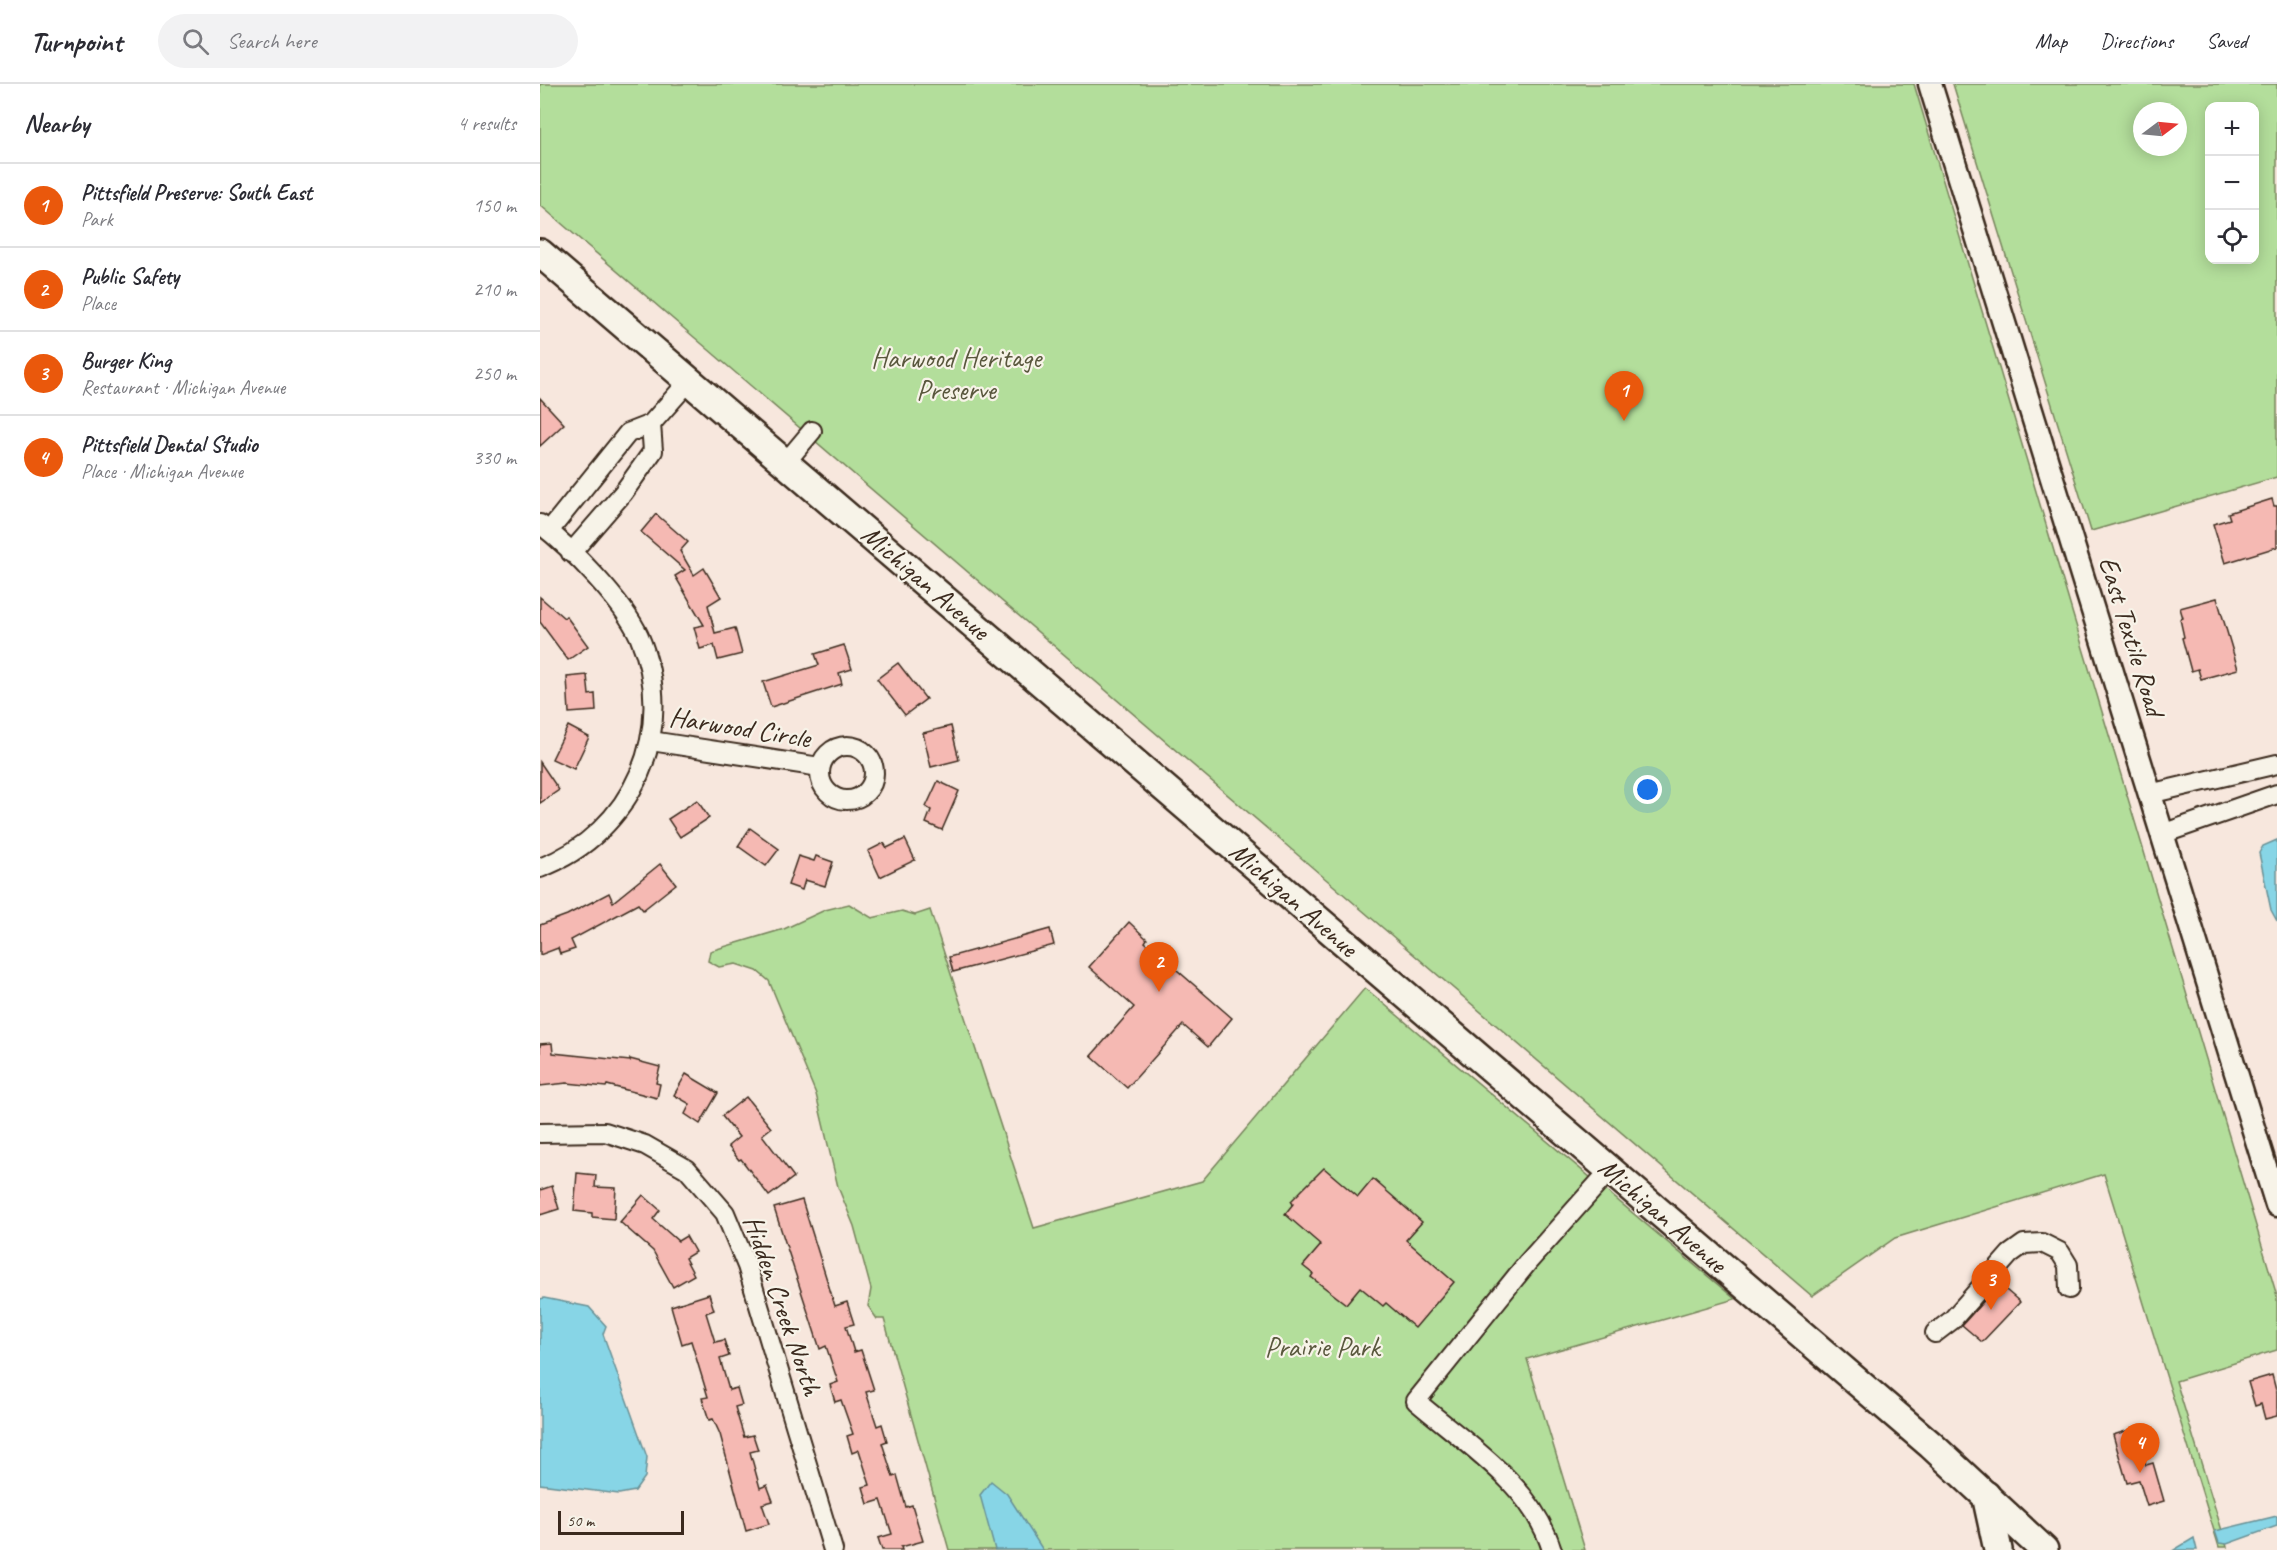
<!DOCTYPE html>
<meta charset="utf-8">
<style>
:root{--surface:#fff;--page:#f2f2f3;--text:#2b2b33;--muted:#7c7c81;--line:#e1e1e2;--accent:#ea580c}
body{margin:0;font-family:Caveat,sans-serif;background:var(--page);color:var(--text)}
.controls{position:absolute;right:18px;top:18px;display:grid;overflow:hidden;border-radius:12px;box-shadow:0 3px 15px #0003}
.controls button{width:54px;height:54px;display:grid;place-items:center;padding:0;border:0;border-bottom:2px solid var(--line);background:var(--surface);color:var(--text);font:30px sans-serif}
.compass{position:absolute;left:1593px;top:18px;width:54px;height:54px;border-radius:50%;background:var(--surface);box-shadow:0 3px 15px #0003;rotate:74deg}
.scale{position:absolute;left:18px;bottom:15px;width:126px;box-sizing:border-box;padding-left:6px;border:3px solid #3b2a1e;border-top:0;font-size:16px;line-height:21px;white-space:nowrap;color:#3b2a1e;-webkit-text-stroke:4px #f7f3e8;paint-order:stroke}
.you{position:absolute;left:1108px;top:706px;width:21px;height:21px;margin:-15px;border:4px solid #fff;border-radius:50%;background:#1a73e8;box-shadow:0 0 0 9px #1a73e833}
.badge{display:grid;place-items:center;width:39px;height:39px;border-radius:50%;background:var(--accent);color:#fff;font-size:20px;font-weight:700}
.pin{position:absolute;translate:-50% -50px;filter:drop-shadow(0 2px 3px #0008)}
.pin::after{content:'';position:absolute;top:32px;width:21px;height:18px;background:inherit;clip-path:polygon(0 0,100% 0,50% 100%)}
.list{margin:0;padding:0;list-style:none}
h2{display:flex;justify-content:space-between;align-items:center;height:78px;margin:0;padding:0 24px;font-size:26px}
h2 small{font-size:20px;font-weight:400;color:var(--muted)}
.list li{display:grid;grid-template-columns:39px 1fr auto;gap:18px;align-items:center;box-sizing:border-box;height:84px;padding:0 24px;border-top:2px solid var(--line)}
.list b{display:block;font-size:22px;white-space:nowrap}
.list p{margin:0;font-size:20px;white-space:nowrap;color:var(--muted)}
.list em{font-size:20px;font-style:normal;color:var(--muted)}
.icon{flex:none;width:33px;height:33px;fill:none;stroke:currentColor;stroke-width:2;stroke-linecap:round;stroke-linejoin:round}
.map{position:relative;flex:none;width:1737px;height:1466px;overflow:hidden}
header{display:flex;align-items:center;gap:36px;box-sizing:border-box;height:84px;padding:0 30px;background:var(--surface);border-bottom:2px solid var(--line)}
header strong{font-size:28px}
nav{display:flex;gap:33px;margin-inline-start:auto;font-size:21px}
.search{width:420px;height:54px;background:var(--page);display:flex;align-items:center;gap:15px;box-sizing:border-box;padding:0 21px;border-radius:33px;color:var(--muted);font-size:22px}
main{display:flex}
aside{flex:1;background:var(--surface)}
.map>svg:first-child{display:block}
.green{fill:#b3de9b;stroke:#77845c;stroke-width:1.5;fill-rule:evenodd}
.water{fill:#87d5e6;stroke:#699196;stroke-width:1.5}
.building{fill:#f5b9b3;stroke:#3b2a1e;stroke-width:1.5}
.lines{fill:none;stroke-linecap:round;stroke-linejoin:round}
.minor-casing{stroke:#3b2a1e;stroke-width:22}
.major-casing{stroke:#3b2a1e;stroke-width:27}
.highway-casing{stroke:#3b2a1e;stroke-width:32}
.minor{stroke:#f7f3e8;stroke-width:18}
.major{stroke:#f7f3e8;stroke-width:22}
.highway{stroke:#f7f3e8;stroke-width:27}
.labels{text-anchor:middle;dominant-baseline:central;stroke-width:4.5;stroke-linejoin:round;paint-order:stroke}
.park-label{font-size:28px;fill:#59573d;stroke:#f7f3e8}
.street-label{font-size:28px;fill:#3b2a1e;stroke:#f7f3e8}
</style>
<header>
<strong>Turnpoint</strong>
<div class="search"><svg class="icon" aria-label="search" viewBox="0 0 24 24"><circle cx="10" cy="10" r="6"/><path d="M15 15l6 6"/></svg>Search here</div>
<nav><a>Map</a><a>Directions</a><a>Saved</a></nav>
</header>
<main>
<aside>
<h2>Nearby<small>4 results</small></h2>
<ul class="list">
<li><span class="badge">1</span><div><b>Pittsfield Preserve: South East</b><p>Park</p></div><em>150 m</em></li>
<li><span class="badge">2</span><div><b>Public Safety</b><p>Place</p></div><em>210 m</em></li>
<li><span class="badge">3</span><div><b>Burger King</b><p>Restaurant · Michigan Avenue</p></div><em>250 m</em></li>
<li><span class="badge">4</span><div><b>Pittsfield Dental Studio</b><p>Place · Michigan Avenue</p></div><em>330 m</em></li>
</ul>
</aside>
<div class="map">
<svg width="1737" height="1466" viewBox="0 0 1737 1466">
<rect width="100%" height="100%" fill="#f7e7dd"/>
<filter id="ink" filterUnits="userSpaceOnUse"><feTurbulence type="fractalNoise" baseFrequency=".0167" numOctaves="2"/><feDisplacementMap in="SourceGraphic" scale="12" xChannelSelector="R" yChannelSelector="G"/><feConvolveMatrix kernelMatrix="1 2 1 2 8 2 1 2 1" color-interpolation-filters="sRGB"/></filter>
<g filter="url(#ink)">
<!-- green -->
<g class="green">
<path d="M0 0H1374L1737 1212V1266L1636 1297 1687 1463H1679L1564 1090 1355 1154 1272 1212 0 121Z"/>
<path d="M1413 0H1737V393L1551 447ZM1670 22H1714V176H1670ZM1602 27H1638V63H1602Z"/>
<path d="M309 820 332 834 362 827 375 831 390 826 494 1144 662 1097 825 904 1195 1215 987 1275 1045 1466H409L344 1235H337L328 1222 331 1205 314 1142 298 1103 276 1010 229 897 217 887 196 880 179 883 168 877 170 867 244 845 285 826Z"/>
</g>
<!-- water -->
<g class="water">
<path d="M1737 756V837L1731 826 1719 769 1723 762Z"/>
<path d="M4 1214 49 1223 66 1242 63 1250 107 1373 105 1393 95 1407 79 1410 0 1400V1215Z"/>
<path d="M451 1397 467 1410 503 1466H455L440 1411Z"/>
<path d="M1737 1432V1442L1687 1460 1679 1459 1675 1447Z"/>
<path d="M1654 1454 1657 1466H1634Z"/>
</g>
<!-- building -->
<g class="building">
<path d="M0 314 24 340 0 362Z"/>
<path d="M1732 415 1734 422H1737V463L1685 479 1673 440 1690 435 1688 429Z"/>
<path d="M116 430 148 458 140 467 154 491 164 484 181 513 168 521 175 549 195 544 202 570 178 576 174 561 160 565 154 543 164 541 135 492 145 486 101 448Z"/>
<path d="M0 513 24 534 26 532 48 562 28 576 0 538Z"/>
<path d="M1677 514 1698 585 1661 595 1658 585 1651 587 1642 554 1644 553 1640 535 1643 534 1640 524Z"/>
<path d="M304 561 312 585 299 589 302 600 231 623 223 598 279 581 275 570Z"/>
<path d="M358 579 386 615 365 631 337 595Z"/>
<path d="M47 591 49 611 55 610 56 627 29 629 27 593Z"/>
<path d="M28 642 49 653 34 685 12 675Z"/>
<path d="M411 642 419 676 391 683 383 649Z"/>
<path d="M0 678 19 706 0 719Z"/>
<path d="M398 697 419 707 402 746 386 739 391 726 386 723Z"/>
<path d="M157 716 169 734 140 753 128 735Z"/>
<path d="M210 744 239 765 226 782 198 762Z"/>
<path d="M365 755 375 776 340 793 328 767 344 759 347 764Z"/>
<path d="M258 772 274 777 276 772 293 778 285 802 265 796 262 806 248 801Z"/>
<path d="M120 780 136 800 103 826 98 820 31 856 35 865 20 870 18 864 0 871V841L27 831 69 809 73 818Z"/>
<path d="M589 838 607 855 605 858 692 934 668 963 643 941 587 1004 551 972 594 923 549 883Z"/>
<path d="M510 845 514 861 413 888 409 873Z"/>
<path d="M12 959 13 969 90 977V975L120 983 116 999 120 1000 117 1014 67 1001 66 1003 27 999 0 1002V960Z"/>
<path d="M146 990 178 1009 160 1040 145 1030 150 1020 134 1011Z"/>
<path d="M206 1013 231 1044 222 1051 254 1093 229 1112 201 1075 199 1076 188 1062 199 1053 182 1032Z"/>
<path d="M784 1084 818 1113 833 1095 882 1138 866 1156 914 1198 875 1244 846 1219 843 1222 820 1203 806 1220 771 1193 773 1190 763 1182 781 1161 745 1130 753 1120 751 1117Z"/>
<path d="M37 1089 56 1091 55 1103 76 1104 74 1135 52 1133V1129L34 1127Z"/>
<path d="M12 1102 19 1125 0 1131V1106Z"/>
<path d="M103 1111 120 1126 113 1135 138 1157 146 1152 155 1168 145 1174 154 1191 133 1203 113 1167 80 1138Z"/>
<path d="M262 1116 295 1222 307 1218 314 1240 306 1242 314 1268 321 1266 334 1306 326 1308 337 1342 342 1340 347 1357 342 1359 353 1393 357 1391 366 1423 372 1421 383 1457 361 1463 362 1466H342L338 1454 352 1450 341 1416 328 1420 323 1403 330 1401 319 1366 312 1369 307 1352 313 1350 301 1316 295 1318 290 1301 298 1298 286 1262 280 1265 234 1124Z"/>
<path d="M1459 1200 1480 1218 1442 1258 1422 1241Z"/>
<path d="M169 1210 174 1226 166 1229 175 1258 184 1256 189 1272 180 1275 189 1306 197 1304 202 1321 195 1323 204 1353 213 1351 218 1366 210 1368 220 1404 227 1401 233 1417 222 1420 229 1440 206 1447 180 1350 173 1335 169 1336 162 1314 168 1313 151 1257 142 1260 131 1222Z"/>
<path d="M1732 1291 1737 1310V1332L1725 1335 1721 1320 1715 1322 1708 1298Z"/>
<path d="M1596 1344 1606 1381 1613 1379 1624 1417 1607 1422 1599 1396 1587 1399 1573 1351Z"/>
</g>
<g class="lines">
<!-- minor casing -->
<g class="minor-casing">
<g id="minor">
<path d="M246 378 272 347"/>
<path d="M0 440C31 464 83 517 99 552 139 645 93 749 0 784"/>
<path d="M9 447 88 349 111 340 149 297"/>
<path d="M31 469 83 409 113 367 111 340"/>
<path d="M111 657 280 683"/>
<circle cx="307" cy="689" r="27"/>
<path d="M1609 710 1737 680"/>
<path d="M1622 750 1737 710"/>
<path d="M0 1049 65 1048 105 1061 147 1085 185 1129 207 1182 293 1466"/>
<path d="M1395 1249 1412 1236 1470 1170 1484 1160 1502 1159 1520 1168 1528 1181 1529 1205"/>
<path d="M1012 1466C992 1400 926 1360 876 1317L988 1178 1071 1085"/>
</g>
</g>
<!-- major casing -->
<g class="major-casing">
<path id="major" d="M1390 0 1737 1121"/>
</g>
<!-- highway casing -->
<g class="highway-casing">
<g id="highway">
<path d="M0 169 1391 1361 1504 1466"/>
<path d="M1446 1411 1458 1466"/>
</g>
</g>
<!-- minor -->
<use href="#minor" class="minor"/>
<!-- major -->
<use href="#major" class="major"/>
<!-- highway -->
<use href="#highway" class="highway"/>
</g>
</g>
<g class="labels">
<!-- park labels -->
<g class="park-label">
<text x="416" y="273">Harwood Heritage<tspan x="416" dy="32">Preserve</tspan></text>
<text x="782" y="1262">Prairie Park</text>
</g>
<!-- street labels -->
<g class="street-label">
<text transform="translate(386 498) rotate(41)">Michigan Avenue</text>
<text transform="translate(1592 552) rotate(73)">East Textile Road</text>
<text transform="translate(200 643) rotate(9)">Harwood Circle</text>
<text transform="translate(754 815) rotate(41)">Michigan Avenue</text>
<text transform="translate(1123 1131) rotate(41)">Michigan Avenue</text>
<text transform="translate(243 1221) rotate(71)">Hidden Creek North</text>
</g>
</g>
</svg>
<div class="controls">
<button>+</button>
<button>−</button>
<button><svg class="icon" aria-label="locate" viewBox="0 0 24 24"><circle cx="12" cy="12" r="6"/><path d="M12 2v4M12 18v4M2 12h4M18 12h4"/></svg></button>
</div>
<svg class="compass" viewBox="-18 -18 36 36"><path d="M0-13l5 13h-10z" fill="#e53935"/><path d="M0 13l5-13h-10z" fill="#7c7c81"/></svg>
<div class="scale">50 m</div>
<div class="you"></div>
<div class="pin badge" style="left:1084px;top:337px">1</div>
<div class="pin badge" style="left:619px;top:908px">2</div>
<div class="pin badge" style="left:1451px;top:1226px">3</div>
<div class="pin badge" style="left:1600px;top:1389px">4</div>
</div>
</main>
